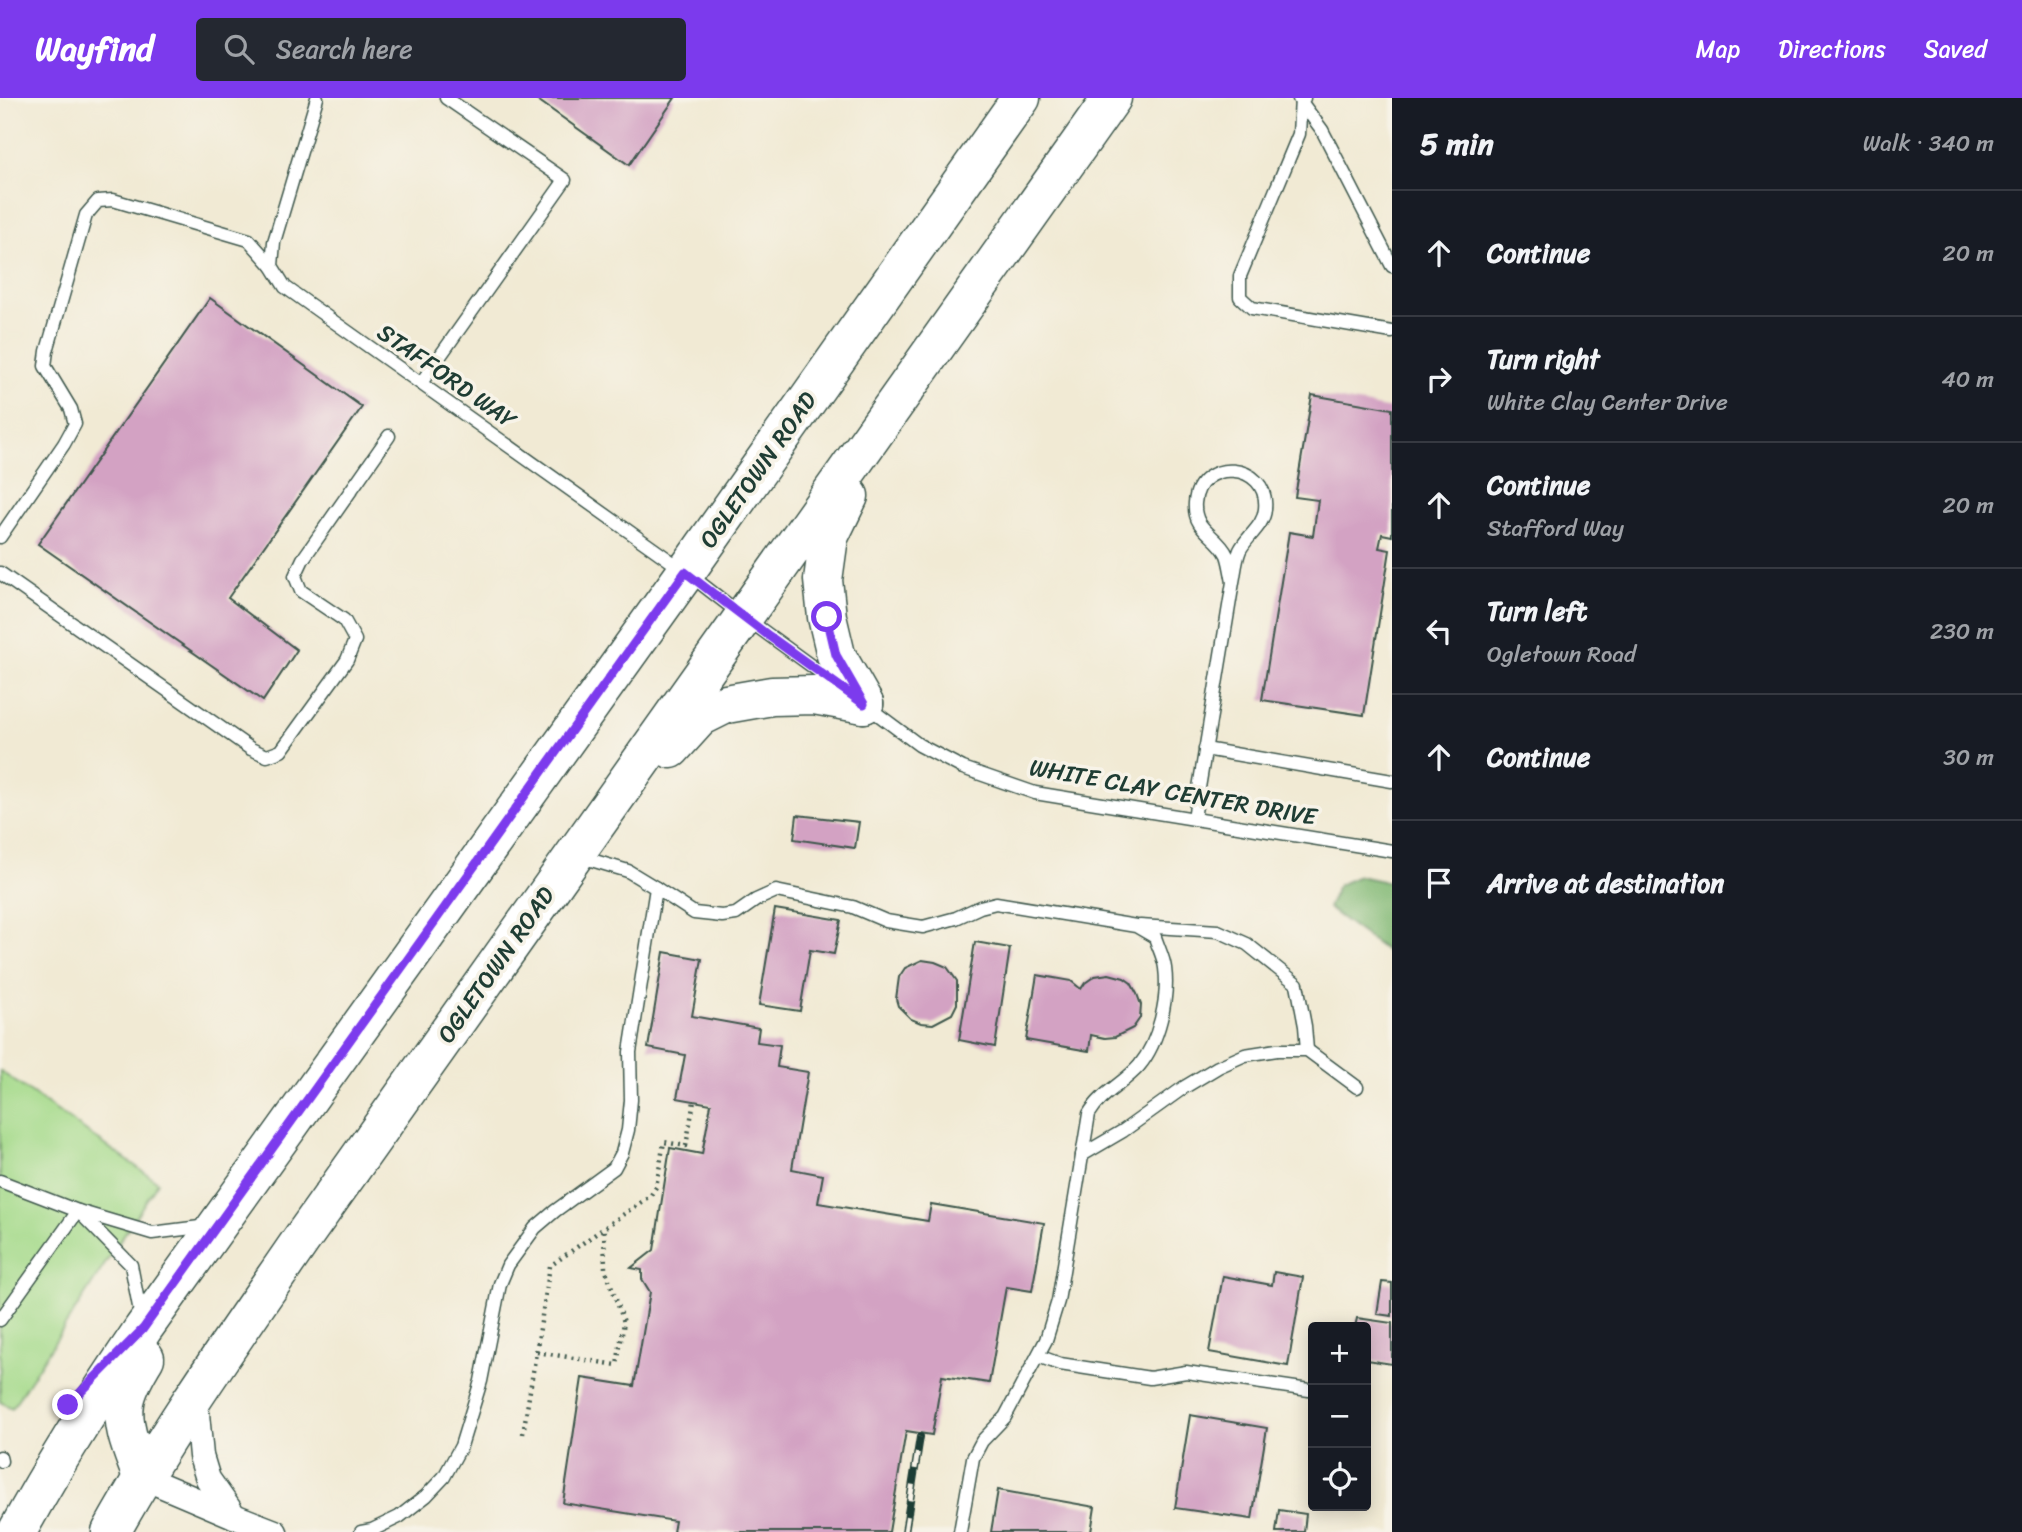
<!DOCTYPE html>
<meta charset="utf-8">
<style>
:root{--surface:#171b24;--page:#242831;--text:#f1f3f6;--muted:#9ea1a6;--line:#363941;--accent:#7c3aed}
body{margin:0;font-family:Sriracha,sans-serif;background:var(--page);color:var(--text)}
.controls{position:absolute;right:21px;bottom:21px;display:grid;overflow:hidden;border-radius:7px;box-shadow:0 4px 18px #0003}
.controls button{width:63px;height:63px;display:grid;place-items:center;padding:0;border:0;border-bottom:2px solid var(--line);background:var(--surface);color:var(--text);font:35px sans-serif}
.stop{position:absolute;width:21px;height:21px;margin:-16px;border:5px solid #7c3aed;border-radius:50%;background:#fff}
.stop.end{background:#7c3aed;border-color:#fff;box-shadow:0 2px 7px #0008}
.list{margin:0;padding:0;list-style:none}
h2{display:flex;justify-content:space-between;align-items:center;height:91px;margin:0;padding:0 28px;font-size:30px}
h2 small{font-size:23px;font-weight:400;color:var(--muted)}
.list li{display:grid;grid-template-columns:46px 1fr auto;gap:21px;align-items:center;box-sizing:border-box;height:126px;padding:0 28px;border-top:2px solid var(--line)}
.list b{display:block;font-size:26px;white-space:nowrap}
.list p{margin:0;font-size:23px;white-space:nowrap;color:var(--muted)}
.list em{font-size:23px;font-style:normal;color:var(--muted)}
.icon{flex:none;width:38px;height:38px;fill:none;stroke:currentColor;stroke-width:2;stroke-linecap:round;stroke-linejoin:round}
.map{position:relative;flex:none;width:1392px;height:1434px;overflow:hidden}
header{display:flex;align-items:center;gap:42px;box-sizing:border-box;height:98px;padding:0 35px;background:var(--accent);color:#fff}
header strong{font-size:33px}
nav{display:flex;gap:38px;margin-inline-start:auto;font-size:24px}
.search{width:490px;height:63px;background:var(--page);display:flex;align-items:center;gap:18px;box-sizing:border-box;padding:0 24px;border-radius:7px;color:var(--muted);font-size:26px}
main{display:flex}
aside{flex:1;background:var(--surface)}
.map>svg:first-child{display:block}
.green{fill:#a4da8a;stroke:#628c5f;stroke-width:2}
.forest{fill:#83ba76;stroke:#517c55;stroke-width:2}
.building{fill:#d3a2c3}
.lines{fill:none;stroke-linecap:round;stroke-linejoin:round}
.lane-casing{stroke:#3e574c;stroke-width:15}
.street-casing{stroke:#3e574c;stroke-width:27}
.primary-casing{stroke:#3e574c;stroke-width:41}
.path{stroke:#3e574c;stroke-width:4.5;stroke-dasharray:2 5;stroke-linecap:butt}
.lane{stroke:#fff;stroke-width:12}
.street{stroke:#fff;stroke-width:24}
.primary{stroke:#fff;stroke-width:38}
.rail-casing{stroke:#1f3d34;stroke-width:8}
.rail{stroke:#f7f3e8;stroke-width:5;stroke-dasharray:16;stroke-linecap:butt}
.route{stroke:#7c3aed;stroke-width:9}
.labels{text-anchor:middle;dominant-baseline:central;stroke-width:7;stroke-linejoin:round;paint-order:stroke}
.street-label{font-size:24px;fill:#1f3d34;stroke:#f7f3e8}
</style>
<header>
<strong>Wayfind</strong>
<div class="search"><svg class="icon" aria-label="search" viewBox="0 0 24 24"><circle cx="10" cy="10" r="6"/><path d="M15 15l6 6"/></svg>Search here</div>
<nav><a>Map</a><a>Directions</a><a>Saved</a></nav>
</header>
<main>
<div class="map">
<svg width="1392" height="1434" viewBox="0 0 1392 1434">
<rect width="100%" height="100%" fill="#f7f3e8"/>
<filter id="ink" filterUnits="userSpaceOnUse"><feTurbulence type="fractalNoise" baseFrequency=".0143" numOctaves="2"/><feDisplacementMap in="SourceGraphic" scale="14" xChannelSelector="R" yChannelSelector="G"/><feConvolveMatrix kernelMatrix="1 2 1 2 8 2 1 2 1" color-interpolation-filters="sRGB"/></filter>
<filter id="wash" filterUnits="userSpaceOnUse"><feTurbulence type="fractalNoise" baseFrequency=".00686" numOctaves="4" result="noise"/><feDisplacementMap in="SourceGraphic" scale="28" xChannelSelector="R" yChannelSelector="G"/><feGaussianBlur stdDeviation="1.57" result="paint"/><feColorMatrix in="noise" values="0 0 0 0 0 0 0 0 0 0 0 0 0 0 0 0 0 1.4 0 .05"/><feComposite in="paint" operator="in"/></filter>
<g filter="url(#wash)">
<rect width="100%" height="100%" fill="#f1ead4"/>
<!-- green -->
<path class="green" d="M0 973 158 1084 12 1310 0 1304Z"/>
<!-- forest -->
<path class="forest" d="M1359 778 1392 785V857L1328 810 1338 787Z"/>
<g id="blocks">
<!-- building -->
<g class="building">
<path d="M535 0H675L629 67Z"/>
<path d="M210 200 362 309 228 500 297 552 263 603 38 446Z"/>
<path d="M1312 297 1392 311V438L1382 436 1379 450 1390 452 1364 617 1262 602 1289 434 1313 438 1318 402 1295 399Z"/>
<path d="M797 717 859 724 855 750 794 741Z"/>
<path d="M775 811 841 822 834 856 810 852 800 913 759 907Z"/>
<path d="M975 844 1010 850 995 949 959 942Z"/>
<path d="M664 854 702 861 692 918 759 930 757 944 780 947 777 969 808 974 792 1071 823 1077 818 1105 928 1123 931 1106 1044 1125 1032 1193 1006 1189 989 1285 942 1278 932 1337 906 1333 889 1434H673L675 1423 563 1405 582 1280 634 1288 650 1194 642 1181V1172L631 1170 654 1152 670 1050 702 1056 711 1006 677 1000 685 957 648 950Z"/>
<path d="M922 862 935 864 947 869 957 883V906L952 916 933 926 921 925 911 921 898 908 896 901 899 879 905 870Z"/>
<path d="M1109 876 1124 880 1131 885 1137 896 1141 907 1140 920 1133 930 1115 939 1105 940 1091 937 1089 953 1026 942 1037 877 1071 883 1081 891 1085 885 1095 878Z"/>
<path d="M1274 1174 1303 1179 1288 1268 1209 1254 1223 1178 1272 1187Z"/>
<path d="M1382 1184 1392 1185V1218L1377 1216Z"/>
<path d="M1357 1220 1392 1225V1266L1366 1262V1229H1355Z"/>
<path d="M1190 1317 1267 1330 1252 1421 1175 1410Z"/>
<path d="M998 1392 1095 1409 1091 1434H991Z"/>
<path d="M1279 1412 1306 1416 1304 1434H1276Z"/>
</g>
</g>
</g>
<g filter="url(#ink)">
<use href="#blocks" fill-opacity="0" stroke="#3e574c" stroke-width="2"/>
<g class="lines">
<!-- lane casing -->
<g class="lane-casing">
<g id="lane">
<path d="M317 0 274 144 272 168 285 189 686 474 744 519 839 588"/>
<path d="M1304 0 1301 1 1299 36 1240 178V199L1252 210 1392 234"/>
<path d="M1299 1 1322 32 1392 168"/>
<path d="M421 285 565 82 446 0"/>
<path d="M0 439 64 346 75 326 71 311 45 268 47 253 86 117 98 103 113 102 249 142 272 168"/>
<path d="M0 475 251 651 267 658 281 653 347 562 355 542 344 522 301 493 295 478 303 461 389 338"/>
<path d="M868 609 919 647 963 670 1035 695 1392 753"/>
<path d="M1205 651 1392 683"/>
<path d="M1194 720 1233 484C1235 474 1236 461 1240 452 1247 438 1264 428 1265 411 1270 363 1198 359 1195 405 1193 433 1217 436 1227 457 1230 465 1231 475 1233 484"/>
<path d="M656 790 694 815 722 818 736 816 756 802 776 793 853 809 886 823 923 829 956 820 980 809 996 805 1136 828 1155 839C1158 849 1164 860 1165 870 1169 900 1159 944 1139 968 1123 986 1101 995 1089 1016L1058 1203 1046 1242 1005 1319 982 1343 973 1360 960 1434"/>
<path d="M1140 828 1218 833 1247 846 1297 886 1305 928 1307 952"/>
<path d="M1082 1057 1123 1033 1183 990 1218 969 1245 957 1277 952H1307L1357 989"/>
<path d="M0 1083 78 1113 152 1135 208 1128"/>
<path d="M80 1115 131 1167 141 1219"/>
<path d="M0 1222 78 1113"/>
<path d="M1038 1258 1060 1266 1150 1280 1186 1274 1309 1292"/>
<path d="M0 1359 1 1363"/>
<path d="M361 1434 372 1432 399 1419 426 1398 444 1379 461 1348 481 1283 500 1186 508 1167 535 1130 555 1113 614 1070 622 1055 628 1032 631 1002 630 954 656 790 628 773 578 758"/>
</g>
</g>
<!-- street casing -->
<g class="street-casing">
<g id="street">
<path d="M142 1379 234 1418 208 1381 201 1358 195 1295"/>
<path d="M234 1418 275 1434"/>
</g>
</g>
<!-- primary casing -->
<g class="primary-casing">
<g id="primary">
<path d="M849 398 829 439 823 482 827 519 836 557 864 606"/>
<path d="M671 651 700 619 726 606 772 598 814 597 864 606"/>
<path d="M142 1379C134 1356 121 1330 125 1305 127 1289 137 1274 145 1260"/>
<path d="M17 1434C55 1364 98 1297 143 1231L686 474 1021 0"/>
<path d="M111 1434C168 1332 235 1238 301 1142L1112 0"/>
</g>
</g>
<!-- path -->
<g class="path">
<path d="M537 1254 617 1267 624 1224 605 1170 604 1131"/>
<path d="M523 1336 550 1168 651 1097 656 1089 664 1044 686 1048 694 1003"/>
</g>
<!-- lane -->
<use href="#lane" class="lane"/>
<!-- street -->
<use href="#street" class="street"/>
<!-- primary -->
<use href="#primary" class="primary"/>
<!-- rail casing -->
<g class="rail-casing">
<path id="rail" d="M905 1434 920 1339"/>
</g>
<!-- rail -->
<use href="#rail" class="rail"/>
</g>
</g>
<g class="lines" filter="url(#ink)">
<!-- route -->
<path class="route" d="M68 1307 143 1231 685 474 769 538 864 606 836 557 827 519"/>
</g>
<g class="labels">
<!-- street labels -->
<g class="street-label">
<text transform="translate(447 278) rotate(35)">STAFFORD WAY</text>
<text transform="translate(758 372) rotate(-55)">OGLETOWN ROAD</text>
<text transform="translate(1173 694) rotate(10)">WHITE CLAY CENTER DRIVE</text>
<text transform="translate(496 867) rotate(-55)">OGLETOWN ROAD</text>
</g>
</g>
</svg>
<div class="controls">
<button>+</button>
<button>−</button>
<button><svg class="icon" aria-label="locate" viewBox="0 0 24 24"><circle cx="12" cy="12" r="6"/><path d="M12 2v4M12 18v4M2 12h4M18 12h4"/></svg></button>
</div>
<div class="stop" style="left:827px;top:519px"></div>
<div class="stop end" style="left:68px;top:1307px"></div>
</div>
<aside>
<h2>5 min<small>Walk · 340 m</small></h2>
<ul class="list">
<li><svg class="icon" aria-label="ahead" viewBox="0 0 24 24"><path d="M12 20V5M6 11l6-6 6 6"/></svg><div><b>Continue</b></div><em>20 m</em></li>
<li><svg class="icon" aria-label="right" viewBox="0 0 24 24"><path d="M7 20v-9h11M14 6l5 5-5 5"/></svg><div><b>Turn right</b><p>White Clay Center Drive</p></div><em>40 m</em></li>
<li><svg class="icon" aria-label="ahead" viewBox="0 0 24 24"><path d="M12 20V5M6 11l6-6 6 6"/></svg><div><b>Continue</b><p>Stafford Way</p></div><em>20 m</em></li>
<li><svg class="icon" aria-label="left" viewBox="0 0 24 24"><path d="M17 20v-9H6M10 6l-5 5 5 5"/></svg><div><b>Turn left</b><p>Ogletown Road</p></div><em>230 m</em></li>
<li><svg class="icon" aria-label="ahead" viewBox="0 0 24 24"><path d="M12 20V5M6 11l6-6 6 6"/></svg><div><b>Continue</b></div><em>30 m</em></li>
<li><svg class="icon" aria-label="arrive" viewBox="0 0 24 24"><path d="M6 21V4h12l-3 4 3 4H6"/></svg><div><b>Arrive at destination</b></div></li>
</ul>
</aside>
</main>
